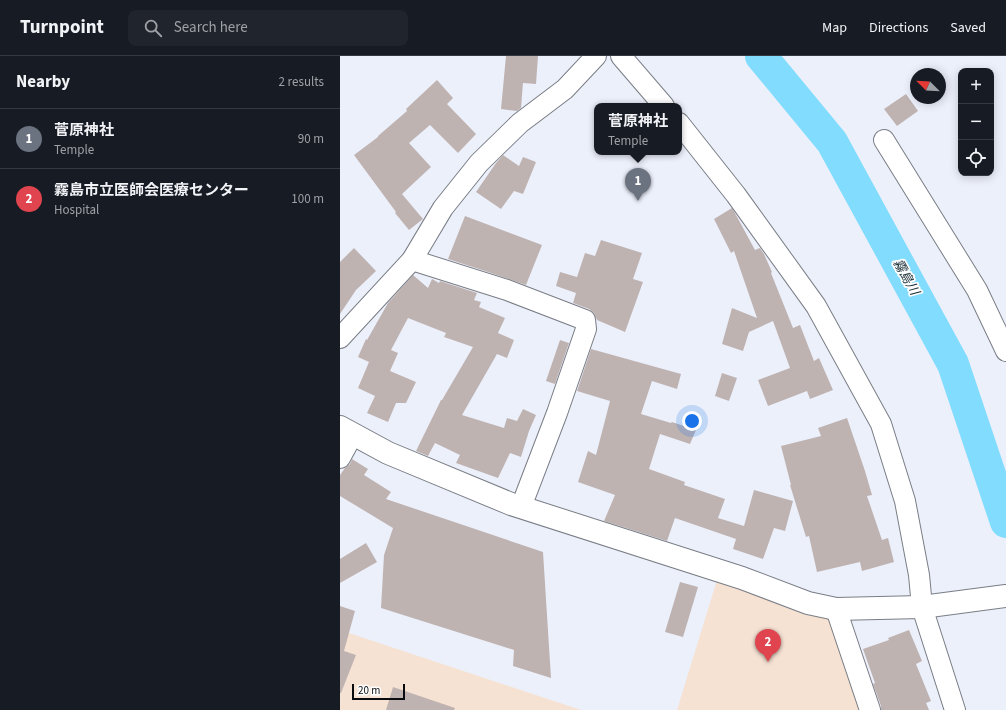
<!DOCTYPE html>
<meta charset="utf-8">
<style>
:root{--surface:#171b24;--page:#20242c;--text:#f1f3f6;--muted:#9ea1a6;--line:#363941;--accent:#db2777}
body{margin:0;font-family:"Source Sans 3","Noto Sans JP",sans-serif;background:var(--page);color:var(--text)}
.controls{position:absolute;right:12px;top:12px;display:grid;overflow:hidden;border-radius:8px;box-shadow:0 2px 10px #0003}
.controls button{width:36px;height:36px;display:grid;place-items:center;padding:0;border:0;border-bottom:1px solid var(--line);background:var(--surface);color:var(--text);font:20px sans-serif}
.compass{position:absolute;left:570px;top:12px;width:36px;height:36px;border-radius:50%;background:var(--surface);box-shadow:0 2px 10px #0003;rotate:294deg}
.scale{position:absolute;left:12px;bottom:10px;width:53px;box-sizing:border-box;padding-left:4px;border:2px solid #0a0b0e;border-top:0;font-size:11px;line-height:14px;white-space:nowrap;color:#0a0b0e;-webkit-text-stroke:3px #fefefe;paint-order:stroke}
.you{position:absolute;left:352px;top:365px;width:14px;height:14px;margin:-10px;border:3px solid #fff;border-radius:50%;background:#1a73e8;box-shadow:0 0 0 6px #1a73e833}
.badge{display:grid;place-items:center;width:26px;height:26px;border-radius:50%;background:var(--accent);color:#fff;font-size:13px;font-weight:700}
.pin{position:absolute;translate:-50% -33px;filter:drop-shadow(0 1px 2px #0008)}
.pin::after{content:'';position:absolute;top:21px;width:14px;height:12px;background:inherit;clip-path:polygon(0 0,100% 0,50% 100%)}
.popup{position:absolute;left:254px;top:47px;width:88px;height:52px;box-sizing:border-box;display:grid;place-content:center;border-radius:8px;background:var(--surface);filter:drop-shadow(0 1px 3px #0005);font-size:13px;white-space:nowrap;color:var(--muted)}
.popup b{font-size:15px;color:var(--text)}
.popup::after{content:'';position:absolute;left:50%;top:100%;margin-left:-8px;border:8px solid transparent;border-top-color:var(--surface)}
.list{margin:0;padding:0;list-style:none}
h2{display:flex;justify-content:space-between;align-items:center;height:52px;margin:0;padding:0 16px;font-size:17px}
h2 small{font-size:13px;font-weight:400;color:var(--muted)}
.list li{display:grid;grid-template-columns:26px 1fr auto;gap:12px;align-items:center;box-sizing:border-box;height:60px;padding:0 16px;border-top:1px solid var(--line)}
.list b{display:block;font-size:15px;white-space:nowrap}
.list p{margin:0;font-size:13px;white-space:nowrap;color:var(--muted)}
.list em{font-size:13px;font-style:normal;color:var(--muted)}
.icon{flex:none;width:22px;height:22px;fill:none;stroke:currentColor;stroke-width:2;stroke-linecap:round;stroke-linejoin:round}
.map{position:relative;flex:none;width:666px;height:654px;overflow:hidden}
header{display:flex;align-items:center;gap:24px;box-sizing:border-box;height:56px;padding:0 20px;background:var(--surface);border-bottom:1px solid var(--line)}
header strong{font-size:19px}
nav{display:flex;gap:22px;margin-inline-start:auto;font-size:14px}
.search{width:280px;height:36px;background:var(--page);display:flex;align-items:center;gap:10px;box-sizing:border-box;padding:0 14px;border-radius:8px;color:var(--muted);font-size:15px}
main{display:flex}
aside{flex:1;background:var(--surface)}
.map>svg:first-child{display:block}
.medical{fill:#f6e2d3}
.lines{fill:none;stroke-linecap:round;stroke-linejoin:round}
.river{stroke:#81dcfd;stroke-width:32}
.building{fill:#bfb3b2}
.minor-casing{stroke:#797d85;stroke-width:22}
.tertiary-casing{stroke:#797d85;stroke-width:24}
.minor{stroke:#fff;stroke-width:20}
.tertiary{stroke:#fff;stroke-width:22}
.labels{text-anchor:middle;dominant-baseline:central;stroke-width:3.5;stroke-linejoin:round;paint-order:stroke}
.water-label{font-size:13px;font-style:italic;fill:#192e36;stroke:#fefefe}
</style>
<header>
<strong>Turnpoint</strong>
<div class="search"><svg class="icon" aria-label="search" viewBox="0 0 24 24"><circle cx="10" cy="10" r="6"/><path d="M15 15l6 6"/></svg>Search here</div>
<nav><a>Map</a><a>Directions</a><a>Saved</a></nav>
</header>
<main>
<aside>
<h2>Nearby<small>2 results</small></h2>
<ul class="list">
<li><span class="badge" style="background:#6b7280">1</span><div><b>菅原神社</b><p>Temple</p></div><em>90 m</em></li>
<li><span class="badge" style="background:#e0444e">2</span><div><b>霧島市立医師会医療センター</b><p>Hospital</p></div><em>100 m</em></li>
</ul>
</aside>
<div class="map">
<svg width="666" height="654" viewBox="0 0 666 654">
<rect width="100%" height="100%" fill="#ecf0fb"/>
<!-- medical -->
<g class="medical">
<path d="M377 524 489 558 521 654H337Z"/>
<path d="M0 574 241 654H0Z"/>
</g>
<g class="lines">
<!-- river -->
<path class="river" d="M421 0 492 86 613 308 666 466"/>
</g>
<!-- building -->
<g class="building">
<path d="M166 0H198L196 28 183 27 181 52 177 55 161 53Z"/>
<path d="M97 24 113 42 107 48 136 78 118 97 90 69 69 87 91 111 62 138 83 163 69 174 55 157 56 156 14 99 38 81V80L67 55 66 53Z"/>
<path d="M566 38 578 55 557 70 544 53Z"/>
<path d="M163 99 179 110 183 101 196 106 183 138 174 135 161 153 136 136 156 107Z"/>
<path d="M392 152 396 159 415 194 420 192 424 198 432 216 431 217 453 272 460 269 474 305 479 302 493 334 470 343 467 335 428 350 418 324 450 312 433 265 409 276 403 295 382 288 392 252 417 262 394 195 391 197 374 163Z"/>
<path d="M125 160 202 189 186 229 145 215 108 203Z"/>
<path d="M261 184 302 197 293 223 303 226 285 276 257 264 254 257 249 253 233 247 236 237 216 230 220 216 237 221 245 197 255 200Z"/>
<path d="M14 192 36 215 16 234 0 258V206Z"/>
<path d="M73 219 88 232 92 223 99 227 100 225 137 237 134 244 141 246 139 251 165 262 158 277 174 284 167 302 157 298 122 359 164 372 167 362 177 365 183 353 196 359 189 375 181 401 170 397 158 422 116 407 120 399 95 387 88 400 76 395 101 344H102L133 291 104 281 106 277 68 262 51 294 58 297 50 315 76 326 66 347H56L48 366 27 357 35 340 18 332 29 306 18 301 26 283 27 284 48 247Z"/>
<path d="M220 284 229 287 215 328 206 325Z"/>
<path d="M251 293 341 318 337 333 312 325 301 358 331 367 332 366 356 374 350 388 320 378 309 413 345 426 344 429 385 443 378 462 404 470 414 434 453 445 445 475 434 472 423 503 393 493 396 483 335 462 327 485 264 465 275 439 238 426 248 395 256 399 270 345 237 335Z"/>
<path d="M382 317 397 322 389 345 375 340Z"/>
<path d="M507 362 525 415 532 439 527 440 542 484 548 482 554 506 522 515 520 506 477 516 469 480 466 481 450 429H451L441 390 481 380 478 372Z"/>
<path d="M12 403 28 413 24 419 51 436 46 443 203 496 211 622 173 610 174 594 41 552 44 499 53 472 0 440V419L5 412 10 408Z"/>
<path d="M26 487 37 506 0 527V503Z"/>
<path d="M340 526 358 531 343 581 325 576Z"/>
<path d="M0 550 15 555 4 595 16 599 1 637H0Z"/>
<path d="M569 574 582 605 576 608 591 645 586 647 589 654H541V650L533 628 535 627 523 593 549 584 548 582Z"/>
<path d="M53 631 115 652 114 654H46Z"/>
</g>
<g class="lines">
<!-- minor casing -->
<g class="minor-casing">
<g id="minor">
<path d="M281 0 324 50"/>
<path d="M339 67 396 139 476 250 541 368 565 445 579 519 582 551 615 654"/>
<path d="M544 84 637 234 666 295"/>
<path d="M72 204 167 234 245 264 246 273 217 357 181 451"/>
<path d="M0 282 72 204 103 152 139 107 180 67 225 33 256 0"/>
<path d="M0 402 13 378"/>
<path d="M496 553 530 654"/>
</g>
</g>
<!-- tertiary casing -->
<g class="tertiary-casing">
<path id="tertiary" d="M0 371 48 397 171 448 402 522 468 547 496 553 582 551 666 540"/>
</g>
<!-- minor -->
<use href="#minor" class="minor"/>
<!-- tertiary -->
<use href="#tertiary" class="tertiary"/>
</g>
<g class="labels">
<!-- water labels -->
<g class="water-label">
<text transform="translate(566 221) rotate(61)">霧島川</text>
</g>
</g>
</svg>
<div class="controls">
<button>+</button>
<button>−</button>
<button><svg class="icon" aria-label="locate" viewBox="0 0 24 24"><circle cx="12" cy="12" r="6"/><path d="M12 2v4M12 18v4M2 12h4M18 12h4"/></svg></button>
</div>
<svg class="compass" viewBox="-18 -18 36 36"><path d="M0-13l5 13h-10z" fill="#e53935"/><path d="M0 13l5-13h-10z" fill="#9ea1a6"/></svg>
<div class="scale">20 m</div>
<div class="you"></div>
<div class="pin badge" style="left:298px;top:145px;background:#6b7280">1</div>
<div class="popup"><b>菅原神社</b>Temple</div>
<div class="pin badge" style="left:428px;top:606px;background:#e0444e">2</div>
</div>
</main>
